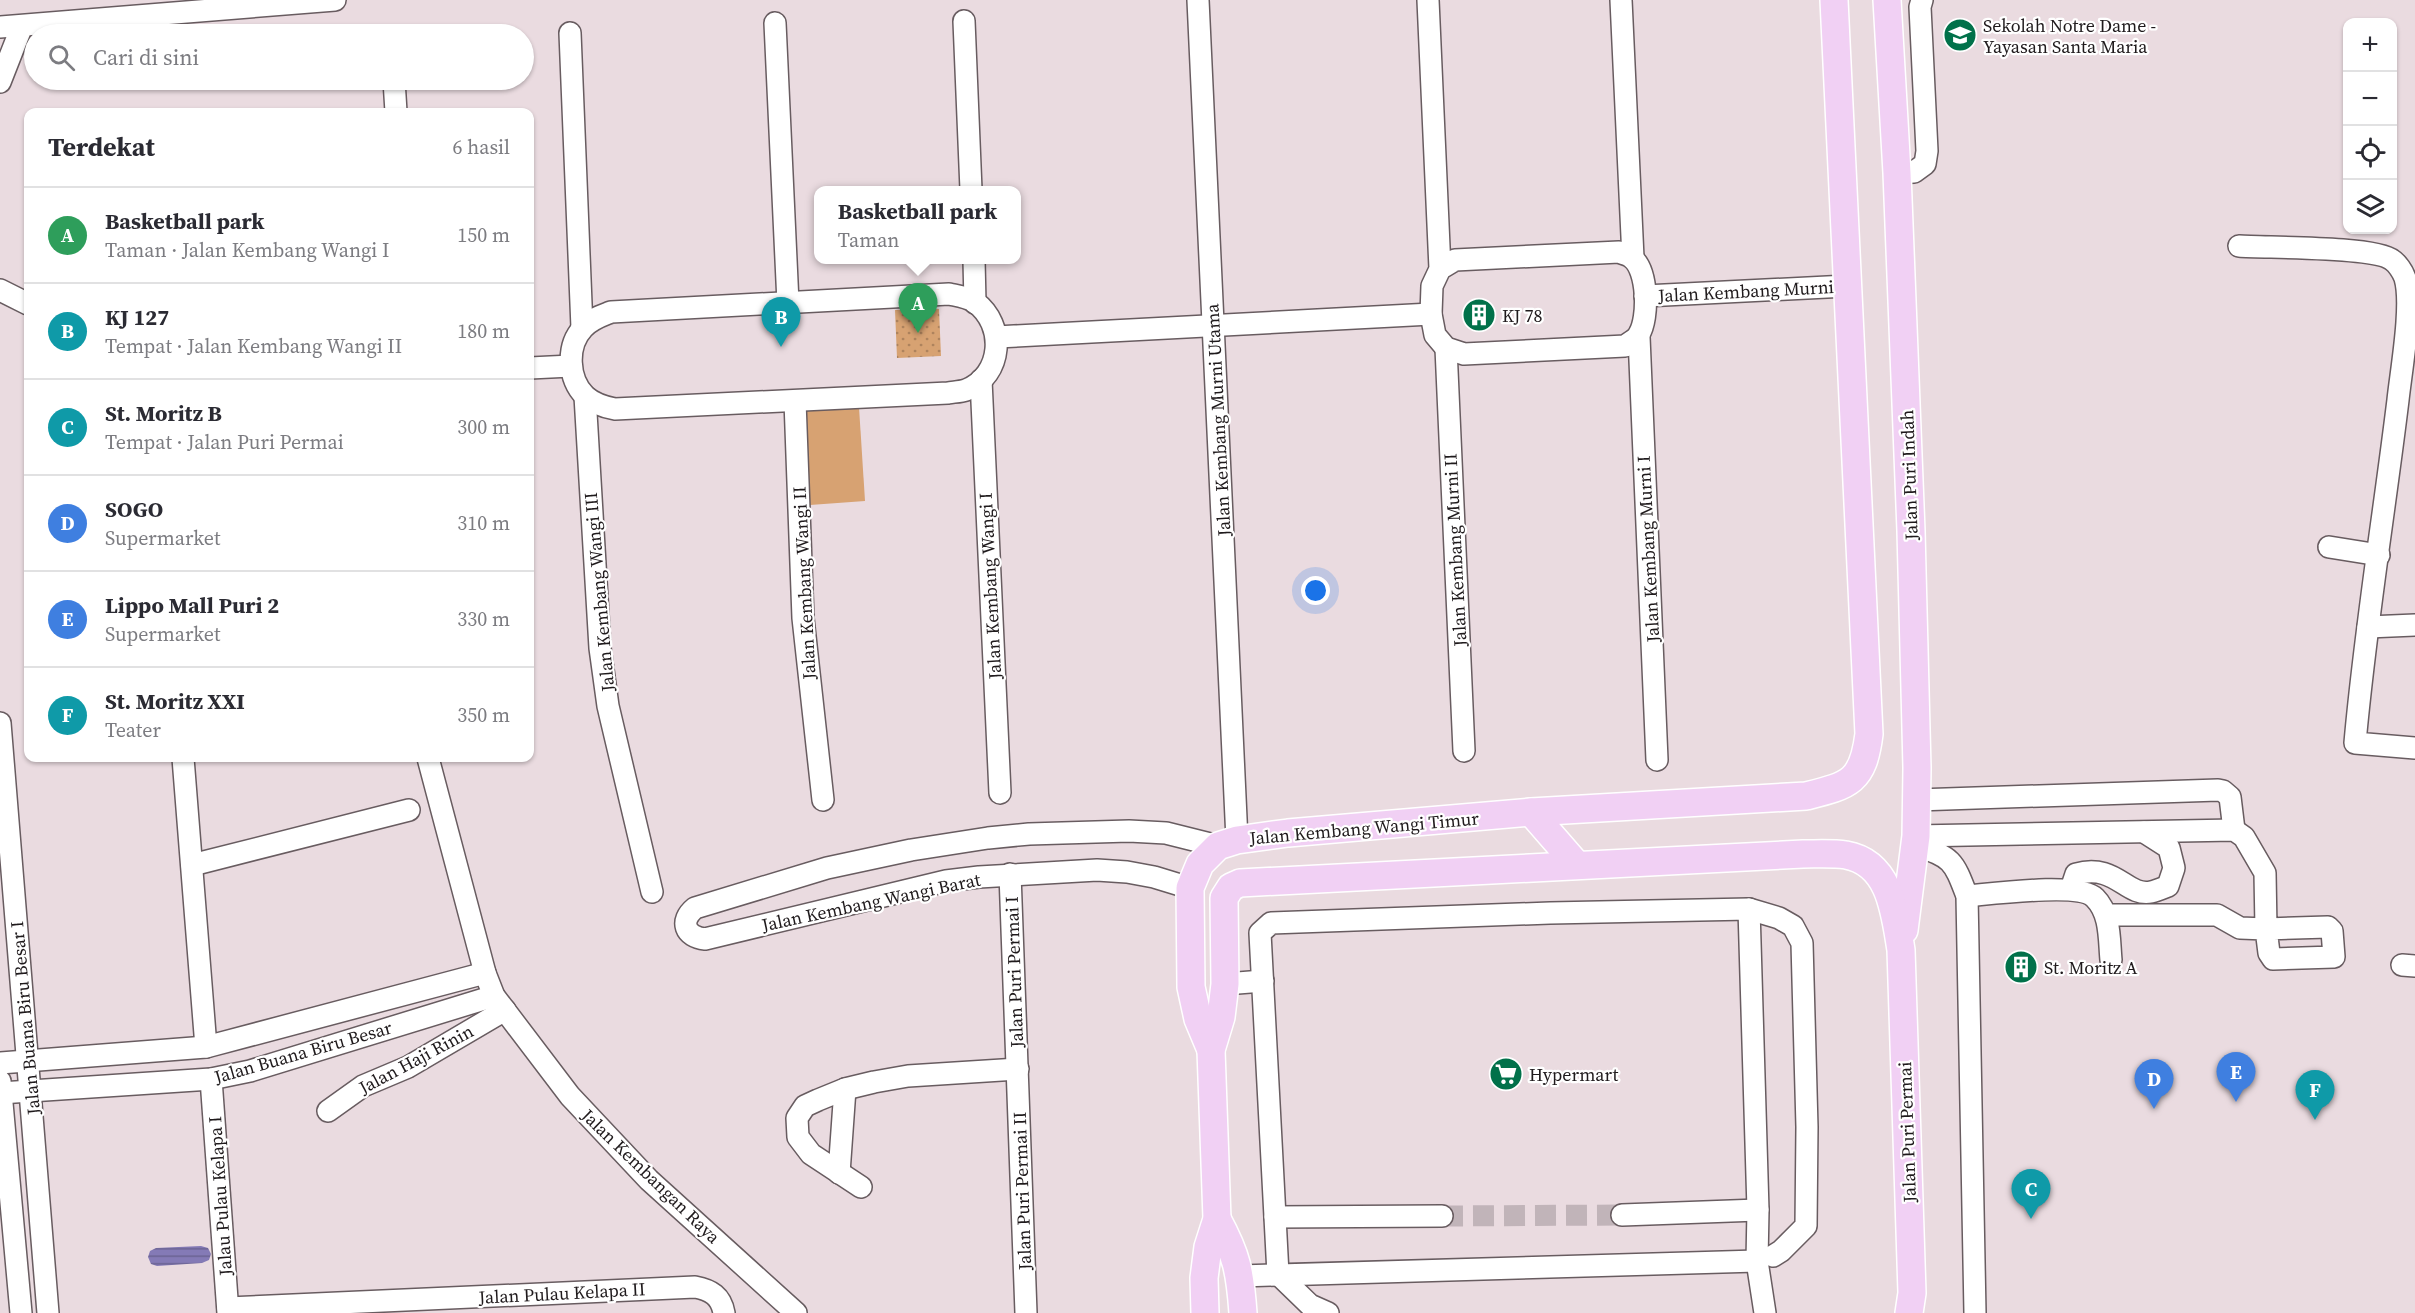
<!DOCTYPE html>
<html lang="id">
<meta charset="utf-8">
<style>
:root{--surface:#fff;--page:#f2f2f3;--text:#2b2b33;--muted:#7c7c81;--line:#e1e1e2;--accent:#ea580c}
body{margin:0;font-family:"Source Serif 4",serif;background:var(--page);color:var(--text)}
.controls{position:absolute;right:18px;top:18px;display:grid;overflow:hidden;border-radius:12px;box-shadow:0 2px 4px #0004}
.controls button{width:54px;height:54px;display:grid;place-items:center;padding:0;border:0;border-bottom:2px solid var(--line);background:var(--surface);color:var(--text);font:30px sans-serif}
.you{position:absolute;left:1316px;top:591px;width:21px;height:21px;margin:-15px;border:4px solid #fff;border-radius:50%;background:#1a73e8;box-shadow:0 0 0 9px #1a73e833}
.badge{display:grid;place-items:center;width:39px;height:39px;border-radius:50%;background:var(--accent);color:#fff;font-size:20px;font-weight:700}
.pin{position:absolute;translate:-50% -50px;filter:drop-shadow(0 2px 3px #0008)}
.pin::after{content:'';position:absolute;top:32px;width:21px;height:18px;background:inherit;clip-path:polygon(0 0,100% 0,50% 100%)}
.popup{position:absolute;left:814px;top:186px;width:207px;height:78px;box-sizing:border-box;display:grid;place-content:center;border-radius:12px;background:var(--surface);filter:drop-shadow(0 2px 4px #0005);font-size:20px;white-space:nowrap;color:var(--muted)}
.popup b{font-size:22px;color:var(--text)}
.popup::after{content:'';position:absolute;left:50%;top:100%;margin-left:-12px;border:12px solid transparent;border-top-color:var(--surface)}
.list{margin:0;padding:0;list-style:none}
h2{display:flex;justify-content:space-between;align-items:center;height:78px;margin:0;padding:0 24px;font-size:26px}
h2 small{font-size:20px;font-weight:400;color:var(--muted)}
.list li{display:grid;grid-template-columns:39px 1fr auto;gap:18px;align-items:center;box-sizing:border-box;height:96px;padding:0 24px;border-top:2px solid var(--line)}
.list b{display:block;font-size:22px;white-space:nowrap}
.list p{margin:0;font-size:20px;white-space:nowrap;color:var(--muted)}
.list em{font-size:20px;font-style:normal;color:var(--muted)}
.icon{flex:none;width:33px;height:33px;fill:none;stroke:currentColor;stroke-width:2;stroke-linecap:round;stroke-linejoin:round}
.map{position:relative;flex:none;width:2415px;height:1313px;overflow:hidden}
.search{position:absolute;background:var(--surface);box-shadow:0 2px 4px #0004;left:24px;top:24px;width:510px;height:66px;display:flex;align-items:center;gap:15px;box-sizing:border-box;padding:0 21px;border-radius:33px;color:var(--muted);font-size:22px}
.panel{position:absolute;background:var(--surface);box-shadow:0 2px 4px #0004;left:24px;top:108px;width:510px;height:654px;border-radius:12px}
.map>svg:first-child{display:block}
.green{fill:#d7a272}
.park{fill:url(#park-dots)}
.water{fill:url(#water-rules)}
.lines{fill:none;stroke-linecap:round;stroke-linejoin:round}
.minor-tunnel{stroke:#c1b4b9;stroke-width:21;stroke-dasharray:21 10;stroke-linecap:butt}
.minor-casing{stroke:#685c60;stroke-width:24}
.major-casing{stroke:#fff;stroke-width:30}
.minor{stroke:#fff;stroke-width:21}
.major{stroke:#f1d0f4;stroke-width:27}
.labels{text-anchor:middle;dominant-baseline:central;stroke-width:4.5;stroke-linejoin:round;paint-order:stroke}
.poi-label{font-size:18px;fill:#1f1a1c;stroke:#fff;text-anchor:start}
.street-label{font-size:18px;fill:#1f1a1c;stroke:#fff}
</style>
<div class="map">
<svg width="2415" height="1313" viewBox="0 0 2415 1313">
<defs>
<pattern id="park-dots" width="8" height="8" patternUnits="userSpaceOnUse" patternTransform="scale(1.5)"><rect width="8" height="8" fill="#d7a272"/><path d="M2 2h.1M6 6h.1" fill="none" stroke="#ae835d" stroke-width="1.8" stroke-linecap="round"/></pattern>
<pattern id="water-rules" width="6" height="5" patternUnits="userSpaceOnUse" patternTransform="scale(1.5)"><rect width="6" height="5" fill="#847ab6"/><path d="M0 2.5h6" fill="none" stroke="#6b6393"/></pattern>
</defs>
<rect width="100%" height="100%" fill="#eadbe0"/>
<!-- green -->
<path class="green" d="M859 407 865 501 810 505 803 411Z"/>
<!-- park -->
<path class="park" d="M939 309 941 356 897 358 895 310Z"/>
<!-- water -->
<path class="water" d="M201 1246 208 1248 211 1254 209 1260 202 1263 157 1266 151 1264 148 1257 150 1251 156 1248Z"/>
<g class="lines">
<!-- minor-tunnel -->
<path class="minor-tunnel" d="M1442 1216 1622 1215"/>
<!-- minor casing -->
<g class="minor-casing">
<g id="minor">
<path d="M1198 0 1237 840"/>
<path d="M1428 0 1440 269 1432 286 1431 314 1435 335 1446 348 1464 354 1625 346C1630 342 1637 339 1639 334 1649 318 1648 270 1632 258 1629 255 1623 254 1619 252L1455 260 1440 269"/>
<path d="M1621 0 1633 258"/>
<path d="M964 21 971 190"/>
<path d="M775 23 788 303"/>
<path d="M0 27 335 0"/>
<path d="M570 33 582 328"/>
<path d="M394 80 396 112"/>
<path d="M0 82 22 26"/>
<path d="M1897 173 1914 172 1925 164 1927 151 1920 7 1922 0"/>
<path d="M2239 246C2267 248 2375 246 2392 260 2397 263 2403 272 2405 278 2413 305 2401 371 2398 400 2384 515 2365 629 2355 743L2415 748"/>
<path d="M974 260 975 303"/>
<path d="M0 290 28 304"/>
<path d="M949 294C958 296 967 297 975 302 1006 325 1003 375 966 390 960 392 953 392 948 393L615 409C604 407 594 404 585 396 568 379 566 346 583 328 591 319 601 316 611 312Z"/>
<path d="M1645 296 1847 286"/>
<path d="M997 337 1431 314"/>
<path d="M1639 337 1657 760"/>
<path d="M1446 348 1464 751"/>
<path d="M530 368 571 366"/>
<path d="M981 380 1000 793"/>
<path d="M585 396 600 648 608 706 652 892"/>
<path d="M795 401 803 618 823 800"/>
<path d="M2329 547 2379 555"/>
<path d="M2368 627 2415 625"/>
<path d="M0 723 48 1313"/>
<path d="M183 758 206 1047"/>
<path d="M428 758 485 973 494 996 570 1096 649 1180 796 1313"/>
<path d="M1917 800 2218 790 2223 791 2230 797 2234 830"/>
<path d="M1916 836 2234 830 2244 837 2265 873 2266 929 2328 927 2332 931 2334 957 2273 959 2269 953 2266 929 2240 928 2217 915H2106"/>
<path d="M1916 845C1952 858 1953 859 1967 896L1975 1313"/>
<path d="M192 865 409 810"/>
<path d="M1010 874 1026 1313"/>
<path d="M1190 888 1154 877 1127 872 1097 870 979 877 946 881 705 939C685 937 679 921 695 908L827 868 911 850 988 838 1029 834 1129 831 1166 833 1218 846"/>
<path d="M2071 889 2076 874C2116 863 2126 897 2151 892 2156 891 2163 888 2168 886L2174 868 2169 848 2144 832"/>
<path d="M1967 896C1991 894 2080 882 2095 898 2111 914 2109 940 2111 960"/>
<path d="M1749 909 1758 1210 1757 1261 1765 1313"/>
<path d="M2402 965 2415 966"/>
<path d="M1225 984 1263 981"/>
<path d="M0 1063 206 1047 485 973"/>
<path d="M211 1079 228 1313"/>
<path d="M0 1081 21 1313"/>
<path d="M0 1093 211 1079 250 1071 494 996"/>
<path d="M328 1111 363 1086 408 1067 505 1010"/>
<path d="M839 1173 845 1089"/>
<path d="M861 1187 811 1154 798 1137 797 1118 805 1106 818 1100 845 1089 874 1082 908 1076 1018 1069"/>
<path d="M1622 1215 1758 1210"/>
<path d="M1275 1217 1442 1216"/>
<path d="M1240 1276 1757 1261"/>
<path d="M228 1308 695 1287C711 1290 721 1296 724 1313"/>
<path d="M1328 1313 1310 1305 1278 1274 1260 933 1271 923 1550 913 1749 909 1779 918 1793 926 1802 943 1807 1127 1806 1226 1781 1251 1773 1256"/>
</g>
</g>
<!-- major casing -->
<g class="major-casing">
<g id="major">
<path d="M1887 0 1897 173 1911 531 1917 768 1916 836 1904 930"/>
<path d="M1531 812 1577 865"/>
<path d="M1211 1050 1198 1019 1191 987 1190 888 1200 864 1218 846 1237 840 1288 833 1531 812 1806 796C1850 785 1863 782 1869 734L1834 0"/>
<path d="M1217 1219C1237 1256 1240 1271 1243 1313"/>
<path d="M1205 1313 1204 1278 1208 1247 1217 1219 1211 1050 1221 1017 1225 984 1224 898 1231 887 1240 883 1803 854C1817 854 1832 853 1846 855 1891 863 1895 914 1901 950L1912 1293 1909 1313"/>
</g>
</g>
<!-- minor -->
<use href="#minor" class="minor"/>
<!-- major -->
<use href="#major" class="major"/>
</g>
<!-- icons -->
<defs>
<g id="school-disc" transform="scale(1.725)"><circle r="9.5" fill="#01714a" stroke="#fff"/><path d="M0-5L7-2L0 1L-7-2ZM-4 1L0 2.5L4 1V4Q0 6-4 4Z" fill="#fff"/></g>
<g id="building-disc" transform="scale(1.725)"><circle r="9.5" fill="#01714a" stroke="#fff"/><path d="M-4-6H4V6H1V3H-1V6H-4ZM-2.5-4.3h1.7v1.8h-1.7ZM.8-4.3h1.7v1.8H.8ZM-2.5-1h1.7V.8h-1.7ZM.8-1h1.7V.8H.8Z" fill="#fff"/></g>
<g id="supermarket-disc" transform="scale(1.725)"><circle r="9.5" fill="#01714a" stroke="#fff"/><path d="M-6-5.5h2.5l.6 2H6L4.5 2H-2.5L-4.4-4H-6ZM-1.5 3.2a1.3 1.3 0 1 0 .1 0ZM3 3.2a1.3 1.3 0 1 0 .1 0Z" fill="#fff"/></g>
</defs>
<g fill-rule="evenodd">
<use href="#school-disc" x="1960" y="35"/>
<use href="#building-disc" x="1479" y="315"/>
<use href="#building-disc" x="2021" y="967"/>
<use href="#supermarket-disc" x="1506" y="1074"/>
</g>
<g class="labels">
<!-- poi labels -->
<g class="poi-label">
<text x="1983" y="25">Sekolah Notre Dame -<tspan x="1983" dy="21">Yayasan Santa Maria</tspan></text>
<text x="1502" y="315">KJ 78</text>
<text x="2044" y="967">St. Moritz A</text>
<text x="1529" y="1074">Hypermart</text>
</g>
<!-- street labels -->
<g class="street-label">
<text transform="translate(1746 291) rotate(-3)">Jalan Kembang Murni</text>
<text transform="translate(1218 420) rotate(-93)">Jalan Kembang Murni Utama</text>
<text transform="translate(1909 475) rotate(-92)">Jalan Puri Indah</text>
<text transform="translate(1648 549) rotate(-93)">Jalan Kembang Murni I</text>
<text transform="translate(1455 550) rotate(-93)">Jalan Kembang Murni II</text>
<text transform="translate(804 583) rotate(-93)">Jalan Kembang Wangi II</text>
<text transform="translate(990 586) rotate(-93)">Jalan Kembang Wangi I</text>
<text transform="translate(599 592) rotate(-95)">Jalan Kembang Wangi III</text>
<text transform="translate(1364 828) rotate(-5)">Jalan Kembang Wangi Timur</text>
<text transform="translate(871 902) rotate(-12)">Jalan Kembang Wangi Barat</text>
<text transform="translate(1014 972) rotate(-92)">Jalan Puri Permai I</text>
<text transform="translate(25 1018) rotate(-95)">Jalan Buana Biru Besar I</text>
<text transform="translate(303 1052) rotate(-16)">Jalan Buana Biru Besar</text>
<text transform="translate(416 1059) rotate(-28)">Jalan Haji Rinin</text>
<text transform="translate(1907 1132) rotate(-92)">Jalan Puri Permai</text>
<text transform="translate(651 1176) rotate(44)">Jalan Kembangan Raya</text>
<text transform="translate(1022 1191) rotate(-92)">Jalan Puri Permai II</text>
<text transform="translate(220 1196) rotate(-94)">Jalau Pulau Kelapa I</text>
<text transform="translate(562 1293) rotate(-3)">Jalan Pulau Kelapa II</text>
</g>
</g>
</svg>
<div class="controls">
<button>+</button>
<button>−</button>
<button><svg class="icon" aria-label="locate" viewBox="0 0 24 24"><circle cx="12" cy="12" r="6"/><path d="M12 2v4M12 18v4M2 12h4M18 12h4"/></svg></button>
<button><svg class="icon" aria-label="layers" viewBox="0 0 24 24"><path d="M12 4l9 5-9 5-9-5zM3 14l9 5 9-5"/></svg></button>
</div>
<div class="you"></div>
<div class="pin badge" style="left:918px;top:333px;background:#2e9e5b">A</div>
<div class="popup"><b>Basketball park</b>Taman</div>
<div class="pin badge" style="left:781px;top:347px;background:#0f9aa8">B</div>
<div class="pin badge" style="left:2031px;top:1219px;background:#0f9aa8">C</div>
<div class="pin badge" style="left:2154px;top:1109px;background:#3f7fe0">D</div>
<div class="pin badge" style="left:2236px;top:1102px;background:#3f7fe0">E</div>
<div class="pin badge" style="left:2315px;top:1120px;background:#0f9aa8">F</div>
<div class="search"><svg class="icon" aria-label="search" viewBox="0 0 24 24"><circle cx="10" cy="10" r="6"/><path d="M15 15l6 6"/></svg>Cari di sini</div>
<section class="panel">
<h2>Terdekat<small>6 hasil</small></h2>
<ul class="list">
<li><span class="badge" style="background:#2e9e5b">A</span><div><b>Basketball park</b><p>Taman · Jalan Kembang Wangi I</p></div><em>150 m</em></li>
<li><span class="badge" style="background:#0f9aa8">B</span><div><b>KJ 127</b><p>Tempat · Jalan Kembang Wangi II</p></div><em>180 m</em></li>
<li><span class="badge" style="background:#0f9aa8">C</span><div><b>St. Moritz B</b><p>Tempat · Jalan Puri Permai</p></div><em>300 m</em></li>
<li><span class="badge" style="background:#3f7fe0">D</span><div><b>SOGO</b><p>Supermarket</p></div><em>310 m</em></li>
<li><span class="badge" style="background:#3f7fe0">E</span><div><b>Lippo Mall Puri 2</b><p>Supermarket</p></div><em>330 m</em></li>
<li><span class="badge" style="background:#0f9aa8">F</span><div><b>St. Moritz XXI</b><p>Teater</p></div><em>350 m</em></li>
</ul>
</section>
</div>
